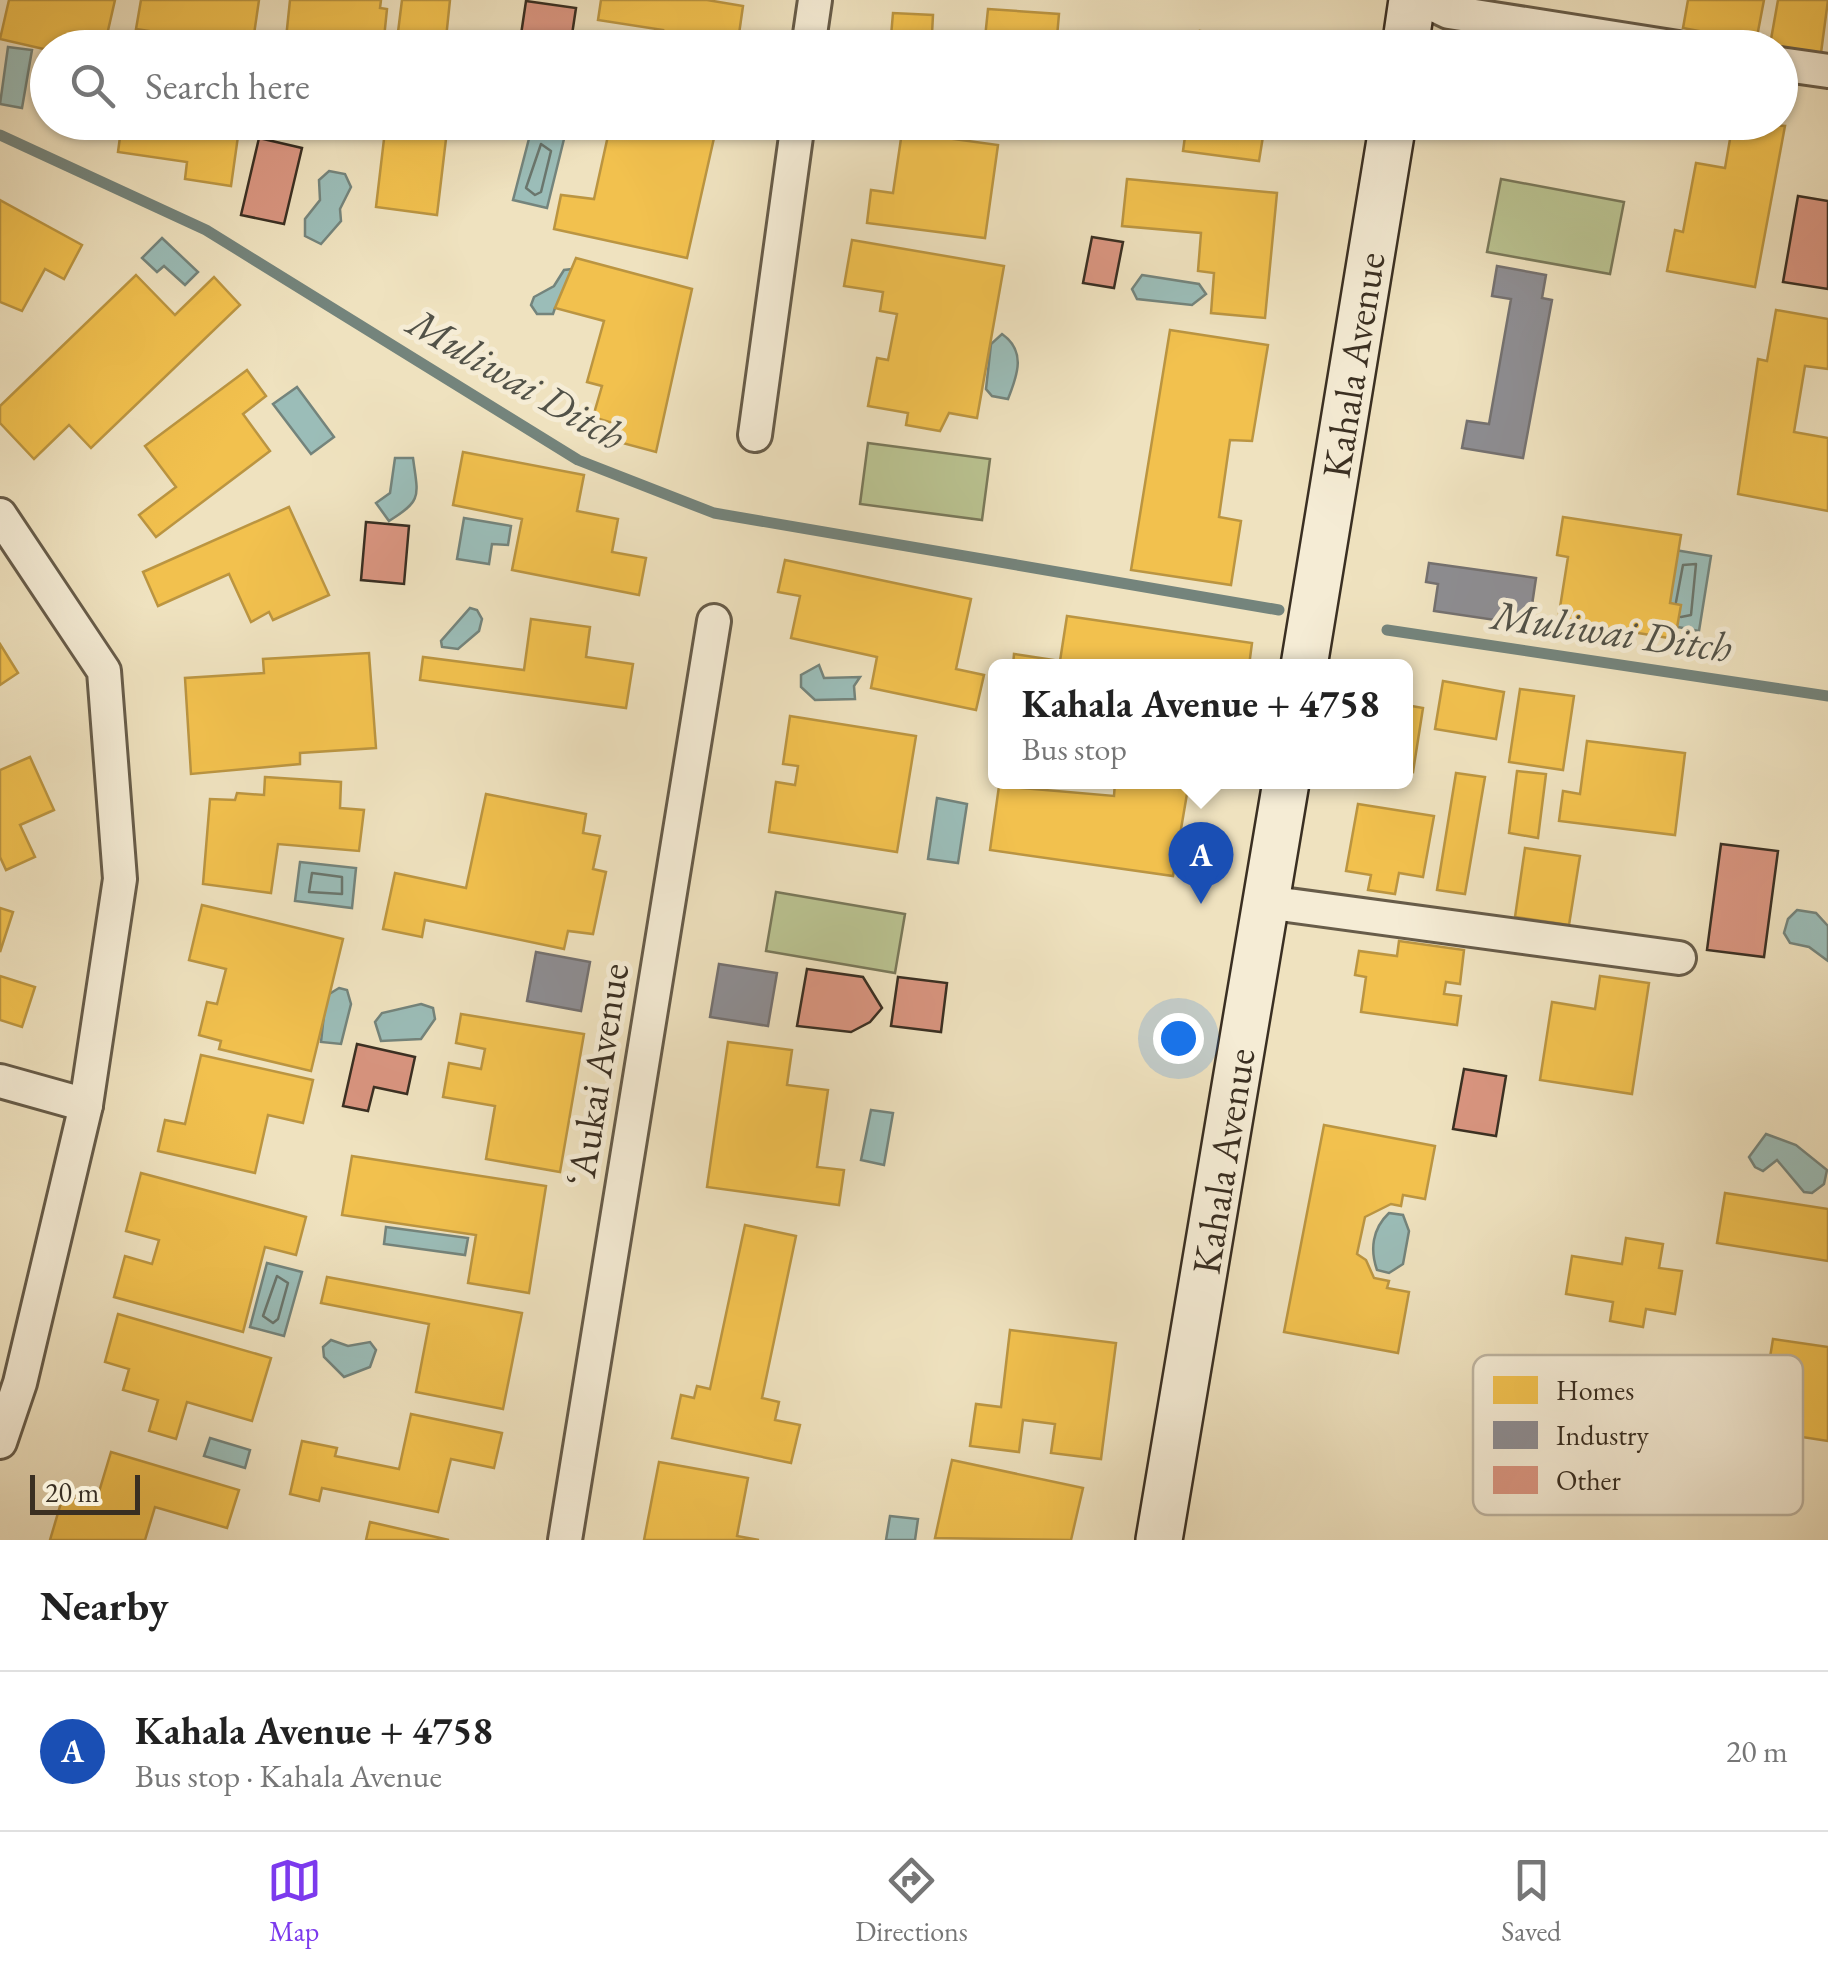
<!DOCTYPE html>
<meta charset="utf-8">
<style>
:root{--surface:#fff;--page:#f6f6f6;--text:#222;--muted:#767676;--line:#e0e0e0;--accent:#7c3aed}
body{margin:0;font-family:"EB Garamond",serif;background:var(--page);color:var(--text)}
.scale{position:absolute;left:30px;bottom:25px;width:110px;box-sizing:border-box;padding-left:10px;border:5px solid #3a2f22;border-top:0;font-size:28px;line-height:35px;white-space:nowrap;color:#3a2f22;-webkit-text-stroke:8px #f5ecd5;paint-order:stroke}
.you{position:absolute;left:1178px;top:1038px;width:35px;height:35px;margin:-25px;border:8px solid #fff;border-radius:50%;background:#1a73e8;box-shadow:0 0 0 15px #1a73e833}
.badge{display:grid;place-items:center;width:65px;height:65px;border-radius:50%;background:var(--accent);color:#fff;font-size:32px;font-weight:700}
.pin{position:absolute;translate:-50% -82px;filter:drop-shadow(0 2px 5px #0008)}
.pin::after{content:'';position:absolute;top:52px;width:35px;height:30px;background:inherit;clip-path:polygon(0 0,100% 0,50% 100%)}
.popup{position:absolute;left:988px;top:659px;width:425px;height:130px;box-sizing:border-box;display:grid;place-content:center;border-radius:15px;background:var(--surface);filter:drop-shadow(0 2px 8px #0005);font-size:32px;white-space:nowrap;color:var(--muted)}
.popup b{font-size:38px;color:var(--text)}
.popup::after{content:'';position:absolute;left:50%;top:100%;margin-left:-20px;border:20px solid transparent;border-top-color:var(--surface)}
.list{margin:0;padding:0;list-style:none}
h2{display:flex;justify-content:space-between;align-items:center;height:130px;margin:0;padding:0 40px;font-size:42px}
h2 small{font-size:32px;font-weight:400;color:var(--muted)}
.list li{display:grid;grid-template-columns:65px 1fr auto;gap:30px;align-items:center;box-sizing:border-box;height:160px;padding:0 40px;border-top:2px solid var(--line)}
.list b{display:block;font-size:38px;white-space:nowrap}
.list p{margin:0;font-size:32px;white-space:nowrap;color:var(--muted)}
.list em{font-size:32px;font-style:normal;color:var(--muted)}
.icon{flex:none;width:55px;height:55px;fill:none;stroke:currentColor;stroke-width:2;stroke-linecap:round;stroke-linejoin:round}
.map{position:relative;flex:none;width:1828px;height:1540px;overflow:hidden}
.search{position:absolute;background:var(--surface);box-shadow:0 2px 8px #0004;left:30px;right:30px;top:30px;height:110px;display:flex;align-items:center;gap:25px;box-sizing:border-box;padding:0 35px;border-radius:55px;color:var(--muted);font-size:38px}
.sheet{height:290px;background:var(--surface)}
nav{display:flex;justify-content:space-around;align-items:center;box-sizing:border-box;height:140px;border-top:2px solid var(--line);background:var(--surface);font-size:28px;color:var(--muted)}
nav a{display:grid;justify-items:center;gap:5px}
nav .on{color:var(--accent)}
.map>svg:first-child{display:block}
.green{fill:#bac391;stroke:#7a795a;stroke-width:2.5}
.water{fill:#9bbdb8;stroke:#74847c;stroke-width:2.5}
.homes{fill:#f2c14e;stroke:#bb9541;stroke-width:2.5}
.industry{fill:#8d8d92;stroke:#747170;stroke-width:2.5}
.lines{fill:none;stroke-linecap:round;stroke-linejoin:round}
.shore{stroke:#6a766d;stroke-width:2.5}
.stream{stroke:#74847c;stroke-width:11}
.building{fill:#d99580;stroke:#3a2f22;stroke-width:2.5}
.street-casing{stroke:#675c49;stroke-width:38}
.secondary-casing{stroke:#3a2f22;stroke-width:50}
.street{stroke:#f5ecd5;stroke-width:32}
.secondary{stroke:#f5ecd5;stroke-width:45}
.labels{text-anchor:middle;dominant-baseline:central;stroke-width:10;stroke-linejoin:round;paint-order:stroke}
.street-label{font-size:40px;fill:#3a2f22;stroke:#f5ecd5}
.water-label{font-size:42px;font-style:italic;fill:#525248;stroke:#f5ecd5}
.key{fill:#f5ecd5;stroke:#bdb39f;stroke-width:2.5}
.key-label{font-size:28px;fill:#3a2f22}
</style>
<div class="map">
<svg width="1828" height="1540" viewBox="0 0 1828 1540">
<rect width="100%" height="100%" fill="#efe2bf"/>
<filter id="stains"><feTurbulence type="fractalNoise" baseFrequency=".002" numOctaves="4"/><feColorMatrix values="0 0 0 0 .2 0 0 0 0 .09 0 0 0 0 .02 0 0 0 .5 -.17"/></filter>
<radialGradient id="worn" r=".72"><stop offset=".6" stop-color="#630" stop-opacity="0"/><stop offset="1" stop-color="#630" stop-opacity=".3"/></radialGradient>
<!-- green -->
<g class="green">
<path d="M1501 179 1624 202 1610 274 1487 252Z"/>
<path d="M868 443 990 459 982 520 860 504Z"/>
<path d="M776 892 905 914 895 973 766 951Z"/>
</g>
<!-- water -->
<g class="water">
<path d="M8 47 32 50 22 108 0 104Z"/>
<path d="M531 131 564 139 547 208 513 200Z"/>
<path d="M329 171 345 174 351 187 340 209 341 221 321 244 305 236V219L320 200 319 180Z"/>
<path d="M162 238 198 272 185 285 164 266 157 272 142 258Z"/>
<path d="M573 269 574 295 555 308 553 314H537L531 305 534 297 554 286 564 270Z"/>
<path d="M1142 275 1199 284 1206 294 1192 305 1137 299 1132 289Z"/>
<path d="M1002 334C1026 351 1018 374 1008 399L992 396 986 389 991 344Z"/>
<path d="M297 387 334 437 311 454 273 404Z"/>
<path d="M395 458H413C418 496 423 500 389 521L376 503 390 493Z"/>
<path d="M464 518 511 526 508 545 492 544 489 564 457 559Z"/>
<path d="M1675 550 1711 556 1699 631 1662 624Z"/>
<path d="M470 608 477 610 482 619 479 631 458 649 442 647 441 641Z"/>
<path d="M819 665 824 678 860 677 854 686 855 699 815 700 801 687V675Z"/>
<path d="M937 798 967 804 958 863 928 859Z"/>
<path d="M300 862 356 868 352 908 295 901Z"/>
<path d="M1797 910 1816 913 1828 926V961L1809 947 1790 943 1784 933 1788 919Z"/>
<path d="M339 988 347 990 351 1004 341 1044 321 1042 326 996Z"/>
<path d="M421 1004 433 1008 435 1019 421 1039 381 1041 375 1022 382 1013Z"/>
<path d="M871 1110 893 1113 884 1165 861 1160Z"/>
<path d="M1766 1134 1796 1145 1827 1170 1824 1184 1812 1193 1804 1192 1777 1160 1763 1171 1755 1167 1749 1157Z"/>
<path d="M1389 1213 1403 1215 1409 1231 1403 1264 1389 1273 1377 1270C1370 1250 1372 1229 1389 1213Z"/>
<path d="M386 1227 468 1238 465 1255 384 1244Z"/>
<path d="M267 1263 302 1272 284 1336 250 1327Z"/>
<path d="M331 1340 348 1346 370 1342 376 1350 370 1367 344 1377 324 1357 323 1347Z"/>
<path d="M210 1438 250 1450 245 1468 204 1456Z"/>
<path d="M890 1516 918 1519 915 1540H886Z"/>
</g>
<!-- homes -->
<g class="homes">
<path d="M9 0H115L104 48 48 50 0 39Z"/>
<path d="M141 0H259L252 48H187L188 37 136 29Z"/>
<path d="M290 0H381L380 8 387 9 383 48H285Z"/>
<path d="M402 0H450L445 48H396Z"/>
<path d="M601 0H707L743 6 737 48H660L663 30 598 20Z"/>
<path d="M1688 0H1764L1756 42 1683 28Z"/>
<path d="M1778 0H1828L1821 53 1770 45Z"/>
<path d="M988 9 1059 14 1056 48H890L893 13 933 15 932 34 985 38Z"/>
<path d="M1200 31 1256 39 1254 48H1198Z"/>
<path d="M122 122H240L231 186 185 179 187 162 118 152Z"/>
<path d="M386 122H448L437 215 376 207Z"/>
<path d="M611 122H641L714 138 687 258 554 229 561 195 594 199Z"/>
<path d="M1187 122H1281L1265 124 1259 161 1183 151Z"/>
<path d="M1733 122 1785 126 1755 287 1667 271 1675 230 1683 232 1696 163 1725 168Z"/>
<path d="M902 132 998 145 985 238 867 223 871 190 893 193Z"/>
<path d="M1127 179 1277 193 1265 318 1211 313 1214 273 1198 271 1201 233 1122 226Z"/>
<path d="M0 200 82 245 64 279 45 269 22 311 0 302Z"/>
<path d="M852 240 1004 266 977 418 949 413 940 431 906 425 908 413 868 406 877 358 888 360 897 314 880 311 883 292 844 286Z"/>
<path d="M576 258 692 289 656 452 611 440 616 424 593 417 602 386 587 382 604 321 555 308Z"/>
<path d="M136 275 175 315 214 277 240 305 91 448 69 425 34 459 0 423V406Z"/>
<path d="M1776 310 1828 319V369L1805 366 1794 432 1828 438V511L1738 494 1758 359 1767 361Z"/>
<path d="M1170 330 1268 345 1252 441 1230 440 1219 517 1241 521 1231 585 1131 570Z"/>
<path d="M247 370 266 396 243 414 270 451 156 537 139 515 176 487 145 446Z"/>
<path d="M463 452 584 475 577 511 618 519 612 552 646 558 639 595 512 570 522 519 453 505Z"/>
<path d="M289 507 329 595 273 620 269 612 251 622 229 574 158 606 143 572Z"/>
<path d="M1563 517 1681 535 1670 603 1681 605 1675 639 1558 620 1568 557 1557 555Z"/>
<path d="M785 560 971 599 956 669 984 675 976 710 871 688 877 657 791 638 800 596 778 592Z"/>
<path d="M1067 616 1252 643 1249 666H1013L1014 654 1060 661Z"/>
<path d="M531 619 590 627 586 657 633 664 626 708 420 680 423 657 524 670Z"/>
<path d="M0 644 18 673 0 685Z"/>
<path d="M369 653 376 748 300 753V764L191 774 185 678 264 673 263 659Z"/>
<path d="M1443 681 1504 692 1496 739 1435 729Z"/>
<path d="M1520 689 1574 696 1563 770 1509 762Z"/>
<path d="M1406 705 1423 708 1413 772 1406 771Z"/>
<path d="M790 716 916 736 897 852 769 832 776 782 795 785 798 766 783 764Z"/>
<path d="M1587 741 1685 753 1675 835 1559 821 1563 791 1580 794Z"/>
<path d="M30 757 54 810 20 825 35 857 6 870 0 857V770Z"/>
<path d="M1517 771 1546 774 1538 838 1509 833Z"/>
<path d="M1456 773 1485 777 1465 894 1437 890Z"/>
<path d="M265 777 341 782 340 808 364 810 359 851 278 844 271 893 203 884 210 799 235 800 237 793 264 795Z"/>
<path d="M1115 782H1189L1173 876 990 850 999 786 1114 796Z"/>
<path d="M486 794 586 814 583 833 600 836 593 869 606 872 593 934 568 931 564 949 425 920 422 937 383 929 395 873 466 888Z"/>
<path d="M1358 804 1434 816 1423 877 1399 873 1395 894 1368 890 1371 875 1346 871Z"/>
<path d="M1525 848 1580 856 1569 925 1515 917Z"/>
<path d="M202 905 343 939 311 1071 219 1049 221 1041 199 1035 207 1002 217 1004 226 969 189 960Z"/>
<path d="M0 908 13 912 0 952Z"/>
<path d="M1399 941 1464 950 1460 984 1446 982 1444 994 1461 996 1457 1025 1361 1012 1366 977 1355 975 1359 951 1397 956Z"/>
<path d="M0 976 35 987 22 1027 0 1020Z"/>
<path d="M1600 976 1649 983 1632 1094 1540 1080 1552 1002 1595 1009Z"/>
<path d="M461 1014 584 1034 560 1172 486 1159 495 1106 443 1097 449 1063 481 1069 485 1049 456 1043Z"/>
<path d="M728 1042 792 1050 787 1085 828 1090 817 1167 844 1170 839 1205 707 1187Z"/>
<path d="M201 1055 313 1080 303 1123 268 1115 255 1173 158 1151 165 1120 185 1124Z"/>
<path d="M1324 1125 1435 1146 1425 1199 1403 1195 1401 1206 1391 1204 1365 1217 1357 1254 1366 1260 1374 1278 1389 1281 1387 1288 1409 1292 1398 1353 1284 1332Z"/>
<path d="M352 1156 546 1186 529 1293 468 1283 476 1235 342 1215Z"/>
<path d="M141 1173 306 1217 296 1255 265 1247 243 1332 114 1297 125 1256 152 1264 159 1240 126 1231Z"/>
<path d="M1725 1193 1828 1209V1261L1717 1243Z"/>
<path d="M745 1225 796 1236 762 1398 779 1402 775 1420 800 1425 791 1463 672 1438 681 1395 694 1398 697 1386 710 1389Z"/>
<path d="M1626 1238 1663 1244 1659 1268 1682 1271 1675 1314 1646 1309 1643 1327 1610 1321 1613 1302 1566 1294 1572 1256 1622 1264Z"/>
<path d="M327 1277 522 1313 503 1409 416 1392 429 1324 321 1303Z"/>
<path d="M118 1314 271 1358 252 1421 187 1402 176 1439 149 1431 158 1400 123 1390 129 1369 105 1362Z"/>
<path d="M1010 1330 1116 1343 1101 1459 1051 1453 1055 1424 1023 1420 1019 1452 970 1446 976 1404 1001 1407Z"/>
<path d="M1773 1339 1828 1347V1441L1617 1408 1624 1359 1766 1382Z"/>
<path d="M411 1414 502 1433 494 1468 451 1459 438 1512 322 1488 319 1501 290 1494 302 1441 337 1448 335 1456 399 1469Z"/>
<path d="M111 1452 239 1490 227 1528 155 1507 145 1540H50L63 1496 95 1505Z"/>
<path d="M952 1460 1083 1488 1071 1540 935 1538Z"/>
<path d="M659 1462 748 1478 737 1536 759 1540H644Z"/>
<path d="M370 1522 449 1540H366Z"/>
</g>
<!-- industry -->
<g class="industry">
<path d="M1497 266 1546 275 1542 298 1552 300 1523 458 1462 448 1467 421 1489 424 1511 299 1492 296Z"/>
<path d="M1429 563 1536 578 1529 625 1434 611 1438 584 1426 582Z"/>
<path d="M536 952 590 962 581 1011 527 1001Z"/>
<path d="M719 964 777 973 768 1026 710 1017Z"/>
</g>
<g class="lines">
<!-- shore -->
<g class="shore">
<path d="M541 144 551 151 541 192 535 195 526 188Z"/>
<path d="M1676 602 1683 565 1696 564 1691 615 1681 617"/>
<path d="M312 873 342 877V894L309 892Z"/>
<path d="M277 1276 288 1283 278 1319 273 1323 263 1316Z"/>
</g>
<!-- stream -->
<g class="stream">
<path d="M0 135 206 230 578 460 714 513 1279 610"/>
<path d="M1387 630 1828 696"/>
</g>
</g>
<!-- building -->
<g class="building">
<path d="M526 1 576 8 570 48H519Z"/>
<path d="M259 138 302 148 284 224 241 215Z"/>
<path d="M1798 196 1828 201V289L1783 282Z"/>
<path d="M1092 237 1123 242 1114 288 1083 283Z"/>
<path d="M366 522 409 526 404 584 361 580Z"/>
<path d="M1721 844 1778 851 1764 957 1707 950Z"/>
<path d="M807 969 863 977 882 1008 870 1022 851 1032 797 1026Z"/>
<path d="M898 977 947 983 941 1032 891 1026Z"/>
<path d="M357 1044 415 1057 407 1094 374 1087 368 1111 343 1106Z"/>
<path d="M1464 1069 1506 1076 1496 1136 1453 1129Z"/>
</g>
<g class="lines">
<!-- street casing -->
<g class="street-casing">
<g id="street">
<path d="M1424 0 1449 12 1678 48"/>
<path d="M808 48 815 0"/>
<path d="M1780 64 1828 71"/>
<path d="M755 435 798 122"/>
<path d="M0 515 104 671 120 879 86 1105 20 1383 0 1442"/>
<path d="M1266 902 1679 958"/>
<path d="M0 1081 86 1105"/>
<path d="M565 1540 714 621"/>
</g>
</g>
<!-- secondary casing -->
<g class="secondary-casing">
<g id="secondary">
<path d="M1405 48 1412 0"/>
<path d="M1304 666 1393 122"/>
<path d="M1159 1540 1286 782"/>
</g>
</g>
<!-- street -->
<use href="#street" class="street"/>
<!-- secondary -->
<use href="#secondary" class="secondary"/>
</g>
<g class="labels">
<!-- street labels -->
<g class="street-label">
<text transform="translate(1353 365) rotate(-81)">Kahala Avenue</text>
<text transform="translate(597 1074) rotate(-81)">ʻAukai Avenue</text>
<text transform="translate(1223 1161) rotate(-81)">Kahala Avenue</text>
</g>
<!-- water labels -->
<g class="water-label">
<text transform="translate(517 379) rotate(30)">Muliwai Ditch</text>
<text transform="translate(1612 631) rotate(8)">Muliwai Ditch</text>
</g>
</g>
<!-- legend -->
<rect x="1473" y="1355" width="330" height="160" rx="15" class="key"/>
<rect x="1493" y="1376" width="45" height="28" fill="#f2c14e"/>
<rect x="1493" y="1421" width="45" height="28" fill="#8d8d92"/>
<rect x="1493" y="1466" width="45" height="28" fill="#d99580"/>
<g class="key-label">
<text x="1556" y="1400">Homes</text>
<text x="1556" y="1445">Industry</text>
<text x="1556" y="1490">Other</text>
</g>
<rect width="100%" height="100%" filter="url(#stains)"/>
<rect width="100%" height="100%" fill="url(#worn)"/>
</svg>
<div class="scale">20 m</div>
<div class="you"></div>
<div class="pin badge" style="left:1201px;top:904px;background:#1a4fb4">A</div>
<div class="popup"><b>Kahala Avenue + 4758</b>Bus stop</div>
<div class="search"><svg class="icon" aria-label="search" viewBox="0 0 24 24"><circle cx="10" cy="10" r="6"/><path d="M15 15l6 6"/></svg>Search here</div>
</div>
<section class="sheet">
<h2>Nearby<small></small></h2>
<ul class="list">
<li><span class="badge" style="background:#1a4fb4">A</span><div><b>Kahala Avenue + 4758</b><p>Bus stop · Kahala Avenue</p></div><em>20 m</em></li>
</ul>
</section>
<nav>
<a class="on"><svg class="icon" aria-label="map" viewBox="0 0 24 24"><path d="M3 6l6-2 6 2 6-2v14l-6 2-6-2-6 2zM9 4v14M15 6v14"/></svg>Map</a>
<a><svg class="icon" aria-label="directions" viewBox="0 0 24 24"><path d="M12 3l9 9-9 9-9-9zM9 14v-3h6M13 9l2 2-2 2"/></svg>Directions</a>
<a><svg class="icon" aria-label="saved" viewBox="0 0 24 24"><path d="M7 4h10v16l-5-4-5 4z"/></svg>Saved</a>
</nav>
